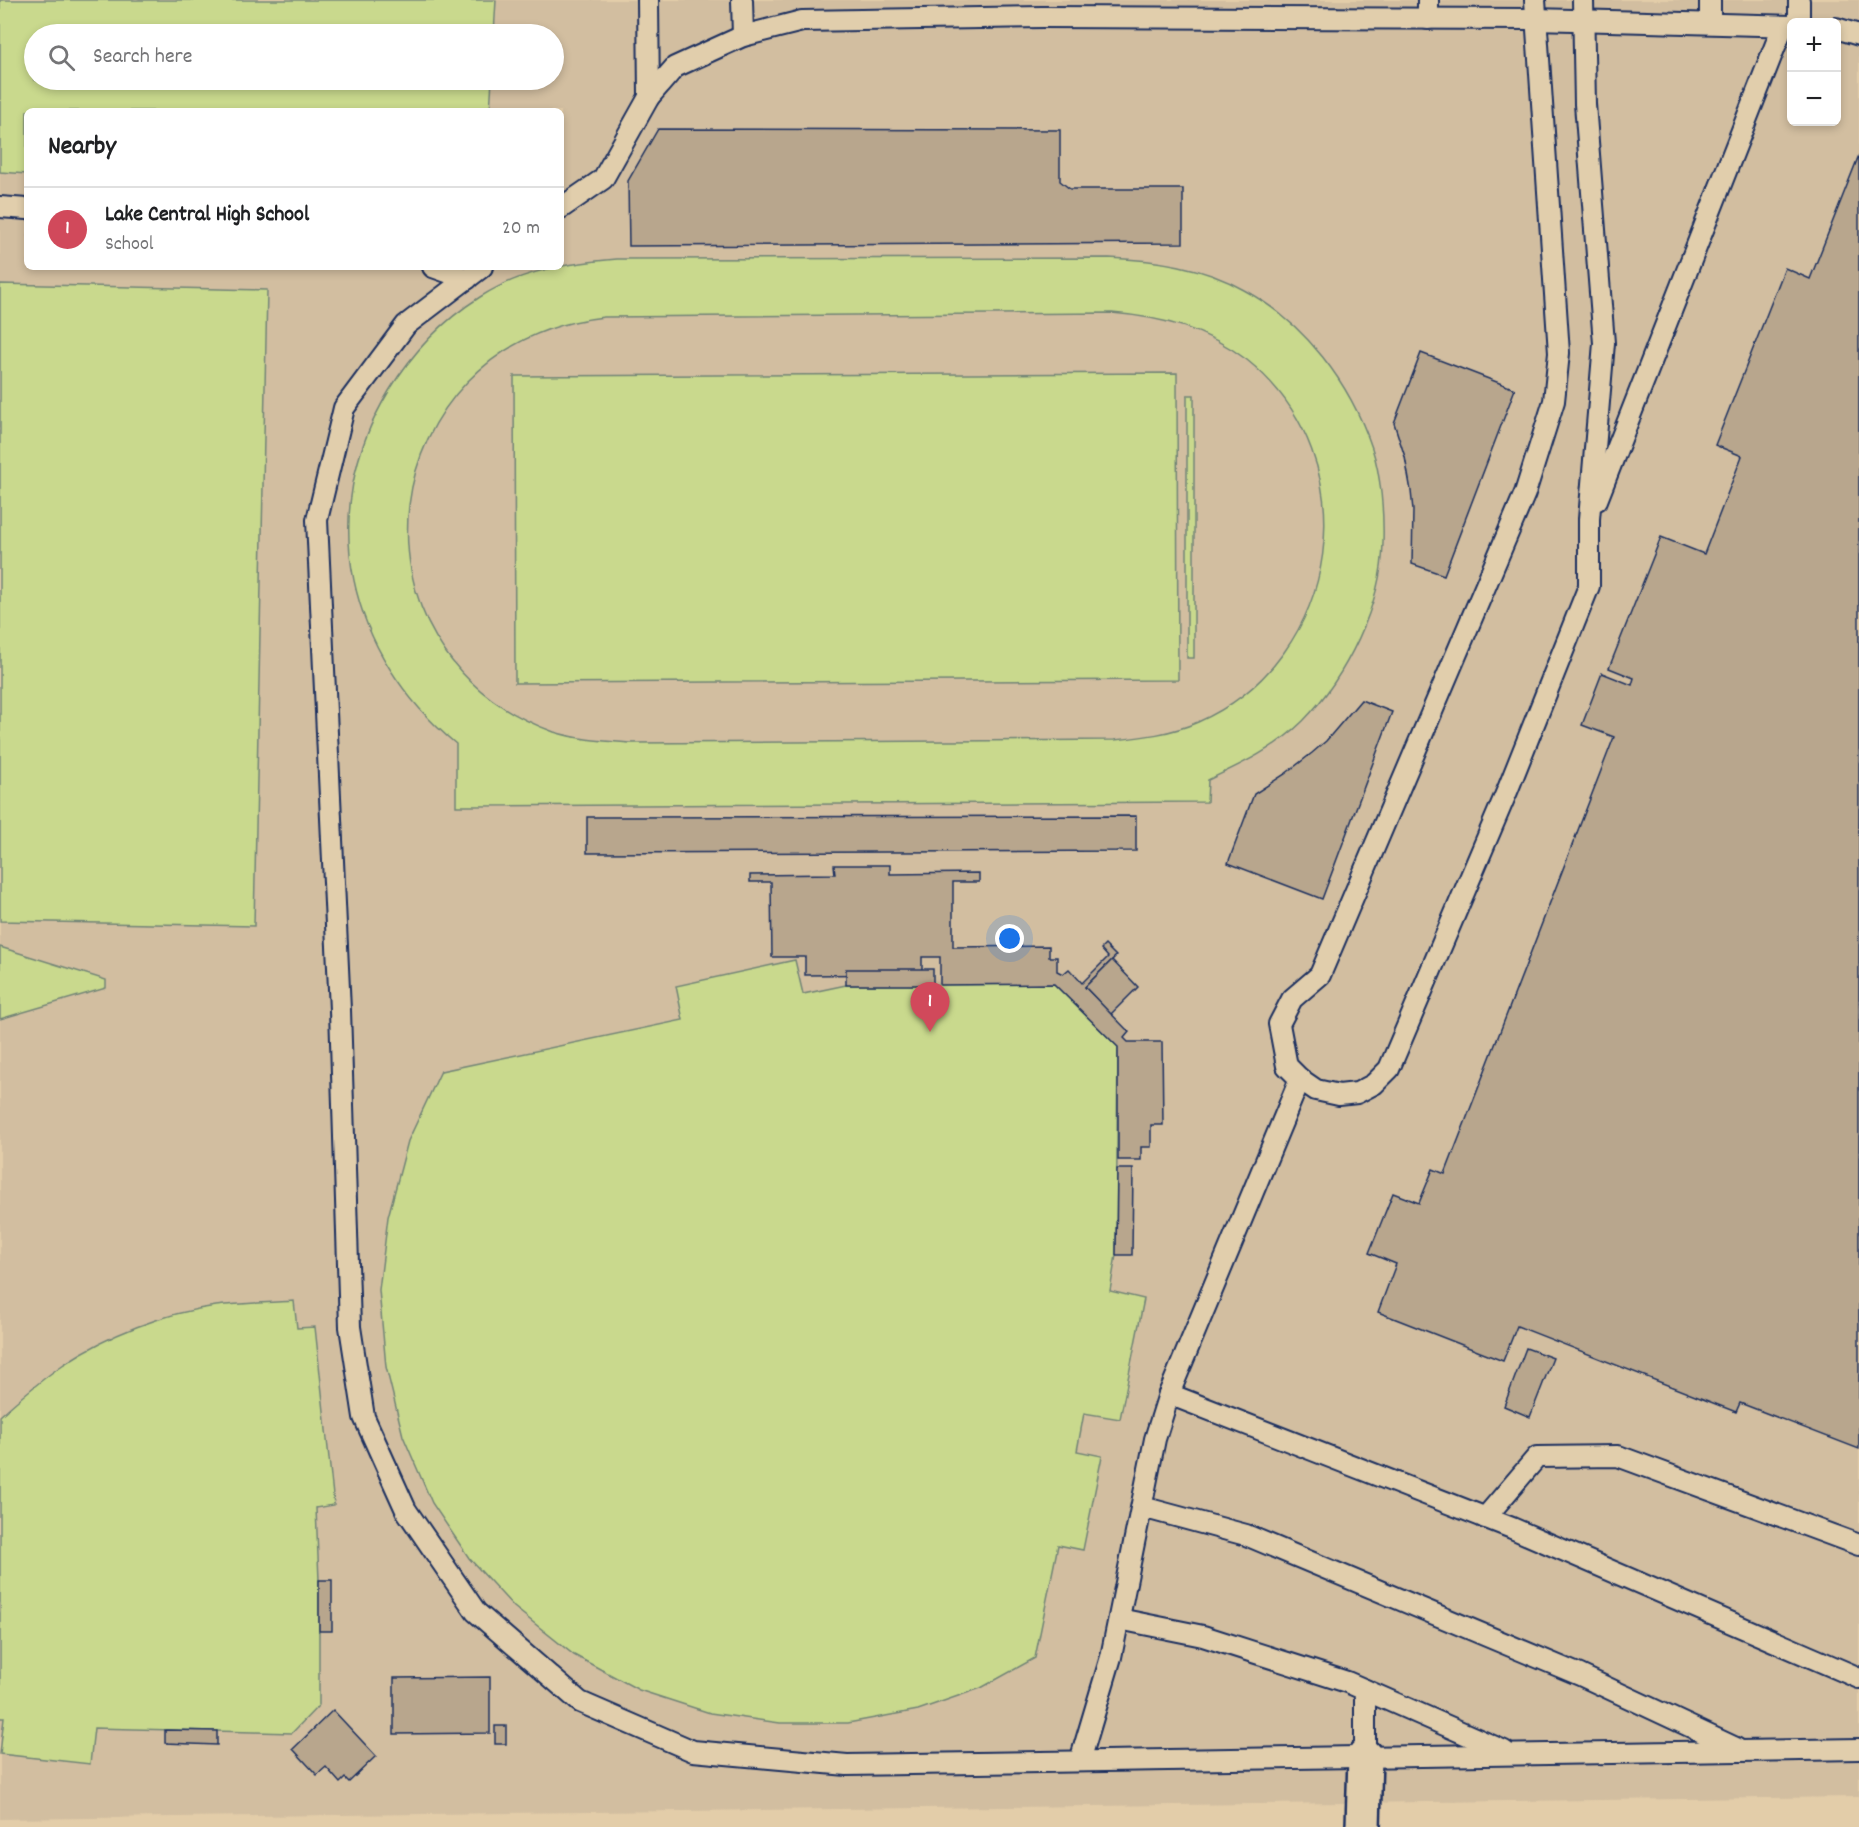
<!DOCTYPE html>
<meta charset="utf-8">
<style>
:root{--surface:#fff;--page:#f6f6f6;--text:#202124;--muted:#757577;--line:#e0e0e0;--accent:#d1495b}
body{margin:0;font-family:Dekko,sans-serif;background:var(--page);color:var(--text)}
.controls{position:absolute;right:18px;top:18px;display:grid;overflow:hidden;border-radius:9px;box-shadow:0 3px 9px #0003}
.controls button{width:54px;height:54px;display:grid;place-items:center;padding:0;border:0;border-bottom:2px solid var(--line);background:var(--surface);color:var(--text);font:30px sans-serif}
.you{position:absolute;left:1010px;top:939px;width:21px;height:21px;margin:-15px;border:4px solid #fff;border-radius:50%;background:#1a73e8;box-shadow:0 0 0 9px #1a73e833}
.badge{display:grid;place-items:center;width:39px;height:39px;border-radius:50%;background:var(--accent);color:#fff;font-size:20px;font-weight:700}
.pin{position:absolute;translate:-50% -50px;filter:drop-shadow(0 2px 3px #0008)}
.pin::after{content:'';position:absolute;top:32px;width:21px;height:18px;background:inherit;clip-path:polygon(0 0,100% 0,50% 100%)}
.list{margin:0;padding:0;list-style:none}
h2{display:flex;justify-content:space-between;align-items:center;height:78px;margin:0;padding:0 24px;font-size:26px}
h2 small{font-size:20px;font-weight:400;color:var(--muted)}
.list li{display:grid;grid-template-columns:39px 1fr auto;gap:18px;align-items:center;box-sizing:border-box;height:84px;padding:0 24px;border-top:2px solid var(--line)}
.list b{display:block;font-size:22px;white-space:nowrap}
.list p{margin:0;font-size:20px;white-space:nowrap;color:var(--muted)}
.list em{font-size:20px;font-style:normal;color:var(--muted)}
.icon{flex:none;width:33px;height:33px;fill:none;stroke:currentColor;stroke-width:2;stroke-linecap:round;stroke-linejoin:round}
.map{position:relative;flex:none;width:1859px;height:1827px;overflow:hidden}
.search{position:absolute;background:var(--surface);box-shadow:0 3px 9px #0003;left:24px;top:24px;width:540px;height:66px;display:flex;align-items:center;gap:15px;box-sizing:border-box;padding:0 21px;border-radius:33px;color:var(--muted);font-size:22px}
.panel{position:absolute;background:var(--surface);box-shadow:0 3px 9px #0003;left:24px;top:108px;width:540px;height:162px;border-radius:9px}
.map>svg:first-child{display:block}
.built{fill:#d2bea0;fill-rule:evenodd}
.green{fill:#c9d98d;stroke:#728476;stroke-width:1.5;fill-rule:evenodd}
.building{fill:#b8a68d;stroke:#1b2f5e;stroke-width:1.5}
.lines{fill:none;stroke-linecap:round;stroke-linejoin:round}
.service-casing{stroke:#1b2f5e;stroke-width:24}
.minor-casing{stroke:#1b2f5e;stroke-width:38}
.service{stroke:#e1ceac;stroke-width:20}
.minor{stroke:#e1ceac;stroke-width:33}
</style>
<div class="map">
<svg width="1859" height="1827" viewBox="0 0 1859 1827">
<rect width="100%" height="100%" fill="#e3cda9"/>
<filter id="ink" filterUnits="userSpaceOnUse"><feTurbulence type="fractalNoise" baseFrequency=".0167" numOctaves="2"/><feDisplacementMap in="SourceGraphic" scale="12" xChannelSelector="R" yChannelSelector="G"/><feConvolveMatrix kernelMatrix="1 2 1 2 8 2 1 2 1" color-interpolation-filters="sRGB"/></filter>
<g filter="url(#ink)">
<!-- built -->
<path class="built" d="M0 0H1859V1797L0 1819ZM1792 22H1836V122H1792ZM34 34H554V80H34ZM27 111H561V267H27Z"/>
<!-- green -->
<g class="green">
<path d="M0 0H496L494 34H34V80H492L490 111H27V174L0 172Z"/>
<path d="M1109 258C1156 260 1202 266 1244 290 1305 323 1350 383 1372 448 1381 475 1384 514 1383 543 1382 604 1346 677 1303 721 1276 748 1242 764 1208 780L1207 802 456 806V744C348 654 314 514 389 391 412 353 442 321 480 297 522 270 569 263 617 259ZM1112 313C1161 317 1207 329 1247 360 1370 459 1342 659 1198 722 1171 734 1143 737 1114 740L631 743C605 741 579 740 554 732 333 653 372 343 604 317Z"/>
<path d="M0 284 267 290 254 926 0 921Z"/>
<path d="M1177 373 1178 680 515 683 514 376Z"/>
<rect x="1187" y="395" width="7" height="263"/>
<path d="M0 947 106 980V988L0 1019Z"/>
<path d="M795 960 803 994 846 985 1054 984 1118 1047 1116 1255 1110 1291 1144 1299 1120 1419 1084 1413 1077 1451 1102 1456 1083 1550 1058 1545 1035 1658 981 1688 918 1710 848 1723H780L710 1713 639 1690 574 1655 514 1607 469 1558 432 1503 403 1436 386 1367 379 1290 388 1217 408 1141 441 1071 683 1020 676 986Z"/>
<path d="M294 1301 297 1328 315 1327 334 1505 316 1508 319 1580V1705L292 1733 94 1728 90 1764 0 1754 4 1718H0V1416C20 1398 41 1380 64 1364 108 1335 164 1313 216 1306 242 1303 268 1303 294 1301Z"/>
</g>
<!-- building -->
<g class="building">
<path d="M658 129 1060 130V181L1070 189H1183V243L629 246 628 181Z"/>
<path d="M1859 155V1449L1740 1403 1736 1412 1517 1326 1503 1361 1378 1312 1396 1264 1369 1253 1393 1193 1419 1203 1433 1169 1445 1174 1614 737 1582 725 1602 673 1632 685 1634 678 1609 668 1661 537 1704 554 1742 456 1715 445 1785 268 1810 279Z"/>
<path d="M1421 353 1515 389 1444 575 1412 564 1413 510 1411 491 1405 457 1394 423Z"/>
<path d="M1361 700 1392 712 1322 899 1228 863 1254 794 1285 774 1312 753 1326 741Z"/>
<path d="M1136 816V851L587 853V817Z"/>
<path d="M834 865H890V874L979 873V882H953V947L1049 946V957H1057V971L1063 974 1069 969 1082 983 1108 957 1101 949 1105 945 1116 956 1085 987 1129 1032 1124 1038 1128 1042H1162L1163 1125H1151V1147H1141V1160H1118V1047L1054 984 940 985V957H922V974L805 975V957H772L771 882H750V875L835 874Z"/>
<path d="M1112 960 1138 987 1111 1014 1085 987Z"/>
<rect x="846" y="969" width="87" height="16"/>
<path d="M1117 1169H1133L1132 1255H1116Z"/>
<path d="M1526 1348 1553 1358 1530 1417 1504 1406Z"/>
<rect x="319" y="1580" width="13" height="51"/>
<path d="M490 1677V1733L394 1734V1678Z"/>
<path d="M333 1710 376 1756 349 1782 345 1778 340 1783 326 1767 317 1775 293 1749Z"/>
<rect x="495" y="1726" width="11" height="18"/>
<path d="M165 1730 217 1731V1745L165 1743Z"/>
</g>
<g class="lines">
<!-- service casing -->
<g class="service-casing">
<g id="service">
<path d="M648 0 649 97"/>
<path d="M742 0 743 36"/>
<path d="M1428 0V19"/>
<path d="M1535 0 1559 353 1554 401 1525 493 1320 975 1292 999 1279 1024 1287 1066 1300 1079 1316 1090 1339 1095 1357 1093 1374 1084 1389 1069 1508 789 1589 586V519L1604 343 1585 104 1583 0"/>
<path d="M1710 0V23"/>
<path d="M1799 0V22"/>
<path d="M1836 28 1859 35"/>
<path d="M0 207 27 209"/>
<path d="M561 208 603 179 649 97 675 67 743 36 802 21 1043 17 1535 19 1792 26"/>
<path d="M433 267 467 279"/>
<path d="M482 267 406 325 344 408 317 520 340 1010 350 1327 364 1417 406 1510 476 1612 580 1702 693 1751 847 1765 1859 1749"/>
<path d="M1597 500 1783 26"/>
<path d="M1169 1394 1512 1528 1859 1678"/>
<path d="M1142 1507 1246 1535 1580 1675 1736 1748"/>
<path d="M1485 1518 1537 1457 1618 1456 1859 1545"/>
<path d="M1119 1619 1203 1636 1347 1682 1504 1751"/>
<path d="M1365 1690V1756"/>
<path d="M1080 1761 1111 1657 1155 1439 1169 1394 1300 1079"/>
</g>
</g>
<!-- minor casing -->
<g class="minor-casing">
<path id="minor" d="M1363 1827 1365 1756"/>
</g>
<!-- service -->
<use href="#service" class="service"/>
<!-- minor -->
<use href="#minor" class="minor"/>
</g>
</g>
</svg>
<div class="controls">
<button>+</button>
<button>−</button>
</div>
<div class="you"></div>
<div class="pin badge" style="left:930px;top:1032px">1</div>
<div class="search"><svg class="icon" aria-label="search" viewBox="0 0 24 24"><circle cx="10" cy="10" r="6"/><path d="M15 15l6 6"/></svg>Search here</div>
<section class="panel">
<h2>Nearby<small></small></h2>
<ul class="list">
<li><span class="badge">1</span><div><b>Lake Central High School</b><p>School</p></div><em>20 m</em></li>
</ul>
</section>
</div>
